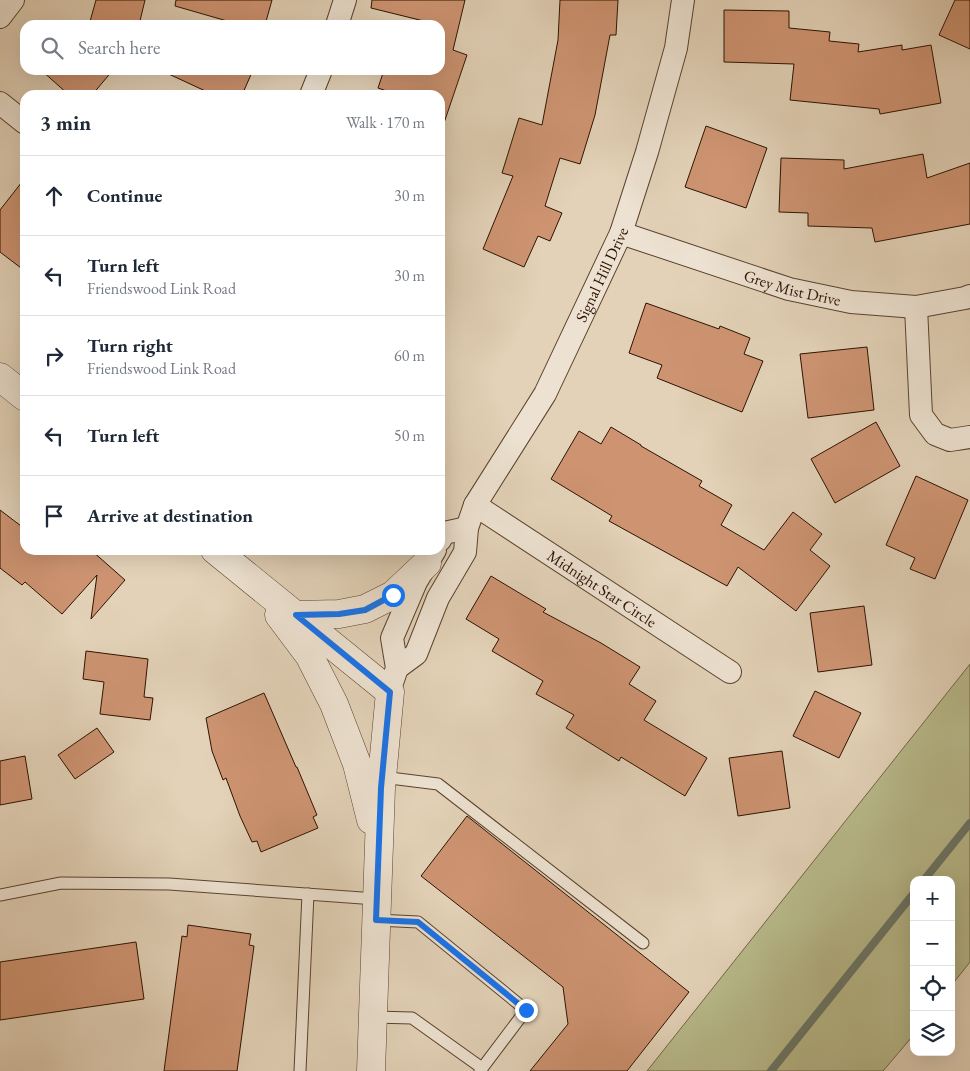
<!DOCTYPE html>
<meta charset="utf-8">
<style>
:root{--surface:#fff;--page:#f2f2f3;--text:#1f2937;--muted:#747a83;--line:#e0e1e3}
body{margin:0;font-family:"EB Garamond",serif;background:var(--page);color:var(--text)}
.controls{position:absolute;right:15px;bottom:15px;display:grid;overflow:hidden;border-radius:10px;box-shadow:0 5px 20px #0002}
.controls button{width:45px;height:45px;display:grid;place-items:center;padding:0;border:0;border-bottom:1px solid var(--line);background:var(--surface);color:var(--text);font:25px sans-serif}
.stop{position:absolute;width:15px;height:15px;margin:-11px;border:4px solid #1a73e8;border-radius:50%;background:#fff}
.stop.end{background:#1a73e8;border-color:#fff;box-shadow:0 1px 5px #0008}
.list{margin:0;padding:0;list-style:none}
h2{display:flex;justify-content:space-between;align-items:center;height:65px;margin:0;padding:0 20px;font-size:21px}
h2 small{font-size:16px;font-weight:400;color:var(--muted)}
.list li{display:grid;grid-template-columns:32px 1fr auto;gap:15px;align-items:center;box-sizing:border-box;height:80px;padding:0 20px;border-top:1px solid var(--line)}
.list b{display:block;font-size:19px;white-space:nowrap}
.list p{margin:0;font-size:16px;white-space:nowrap;color:var(--muted)}
.list em{font-size:16px;font-style:normal;color:var(--muted)}
.icon{flex:none;width:28px;height:28px;fill:none;stroke:currentColor;stroke-width:2;stroke-linecap:round;stroke-linejoin:round}
.map{position:relative;flex:none;width:970px;height:1071px;overflow:hidden}
.search{position:absolute;background:var(--surface);box-shadow:0 5px 20px #0002;left:20px;top:20px;width:425px;height:55px;display:flex;align-items:center;gap:12px;box-sizing:border-box;padding:0 18px;border-radius:15px;color:var(--muted);font-size:19px}
.panel{position:absolute;background:var(--surface);box-shadow:0 5px 20px #0002;left:20px;top:90px;width:425px;height:465px;border-radius:15px}
.map>svg:first-child{display:block}
.green{fill:#b8ba8b;stroke:#726646}
.lines{fill:none;stroke-linecap:round;stroke-linejoin:round}
.stream{stroke:#6b7668;stroke-width:8}
.building{fill:#ce9472;stroke:#2d1201}
.service-casing{stroke:#5a422f;stroke-width:13}
.minor-casing{stroke:#5a422f;stroke-width:24}
.tertiary-casing{stroke:#5a422f;stroke-width:29}
.service{stroke:#ede2d1;stroke-width:11}
.minor{stroke:#ede2d1;stroke-width:22}
.tertiary{stroke:#ede2d1;stroke-width:28}
.route{stroke:#1a73e8;stroke-width:6}
.labels{text-anchor:middle;dominant-baseline:central;stroke-width:4.5;stroke-linejoin:round;paint-order:stroke}
.street-label{font-size:16px;fill:#2d1201;stroke:#ede2d1}
</style>
<div class="map">
<svg width="970" height="1071" viewBox="0 0 970 1071">
<rect width="100%" height="100%" fill="#e3d2b8"/>
<filter id="stains"><feTurbulence type="fractalNoise" baseFrequency=".004" numOctaves="4"/><feColorMatrix values="0 0 0 0 .2 0 0 0 0 .09 0 0 0 0 .02 0 0 0 .5 -.17"/></filter>
<radialGradient id="worn" r=".72"><stop offset=".6" stop-color="#630" stop-opacity="0"/><stop offset="1" stop-color="#630" stop-opacity=".3"/></radialGradient>
<!-- green -->
<path class="green" d="M970 664V962L951 986V880H914V1033L911 1038 883 1071H647Z"/>
<g class="lines">
<!-- stream -->
<g class="stream">
<path d="M924 880 970 823"/>
<path d="M771 1071 914 893"/>
</g>
</g>
<!-- building -->
<g class="building">
<path d="M96 0H145L139 25H89Z"/>
<path d="M176 0H272L265 25H241L175 6Z"/>
<path d="M372 0H465L453 50 467 55 444 123 440 122V95H398L378 88 384 70H440V25L371 8Z"/>
<path d="M560 0H618L616 35H610L595 115 580 164 560 158 545 206 562 213 550 241 538 236 524 267 483 249 513 176 502 173 519 118 542 125 558 40Z"/>
<path d="M955 0H970V49L939 35Z"/>
<path d="M724 10 789 11V28L830 32 829 41 859 44 858 52 902 45V50L931 45 941 103 880 114 879 109 790 100 794 64 724 62Z"/>
<path d="M41 70H113L92 95H69Z"/>
<path d="M160 70H253L242 95H214Z"/>
<path d="M706 126 767 148 746 208 685 187Z"/>
<path d="M923 154 927 178 970 163V224L875 242 872 228 808 226V213L779 212 781 158 844 160V169Z"/>
<path d="M25 178V271L0 252V210Z"/>
<path d="M646 303 719 329 720 326 750 338 744 354 763 361 742 412 657 378 662 365 629 353Z"/>
<path d="M867 347 874 410 808 418 800 354Z"/>
<path d="M876 422 900 466 835 503 811 459Z"/>
<path d="M611 427 641 445V446L702 481 699 486 732 505 721 525 764 550 793 512 822 534 810 550 830 566 796 611 738 567 727 586 609 521 612 516 551 479 579 431 601 444Z"/>
<path d="M916 476 968 500 935 579 910 569 915 558 886 545Z"/>
<path d="M0 510 25 529V550H91L125 580 91 619 97 575 62 614 25 582 22 585 0 568Z"/>
<path d="M491 576 546 609 543 612 601 643 640 667 629 684 656 701 644 720 707 758 685 796 621 757 619 761 566 728 574 715 536 694 543 681 492 651 499 639 466 619Z"/>
<path d="M864 606 872 665 818 672 810 613Z"/>
<path d="M86 651 148 659 144 697 153 698 150 720 100 714 104 682 83 679Z"/>
<path d="M815 691 861 713 839 758 793 736Z"/>
<path d="M264 693 296 767H297L317 815 313 817 318 828 261 852 257 841 252 842 240 816 226 778 223 780 212 751 206 718Z"/>
<path d="M97 728 114 752 75 779 58 755Z"/>
<path d="M782 751 790 808 738 816 729 758Z"/>
<path d="M25 756 32 799 0 805V761Z"/>
<path d="M467 816 689 992 627 1071H530L568 1024 563 987 421 876Z"/>
<path d="M188 925 251 934 249 945 254 946 237 1071H164L182 936 187 937Z"/>
<path d="M136 942 144 999 0 1020V962Z"/>
</g>
<g class="lines">
<!-- service casing -->
<g class="service-casing">
<g id="service">
<path d="M382 777 438 784 643 943"/>
<path d="M0 895 61 883 169 884 376 899"/>
<path d="M376 920 418 922 526 1010 480 1071"/>
<path d="M373 1017 412 1018 482 1068"/>
<path d="M300 1071 308 894"/>
</g>
</g>
<!-- minor casing -->
<g class="minor-casing">
<g id="minor">
<path d="M0 17 13 0"/>
<path d="M337 25 345 0"/>
<path d="M311 95 321 70"/>
<path d="M0 103 25 123"/>
<path id="s1" d="M621 233 789 289 851 302 916 307 965 298 970 296"/>
<path d="M916 307 921 415 935 434 950 440 970 437"/>
<path id="s2" d="M475 505 730 672"/>
<path d="M440 540 444 533 467 528"/>
<path id="s3" d="M397 668 416 654 438 598 465 552 467 528 475 505 545 394 621 233 647 152 676 48 683 0"/>
<path d="M393 680 397 668 392 638 416 582 435 550"/>
</g>
</g>
<!-- tertiary casing -->
<g class="tertiary-casing">
<g id="tertiary">
<path d="M0 377 25 397"/>
<path d="M215 550 390 692 381 788 371 1071"/>
<path d="M279 615 309 655 334 704 357 764 371 820"/>
<path d="M295 615 339 614 365 609 393 595 427 563"/>
</g>
</g>
<!-- service -->
<use href="#service" class="service"/>
<!-- minor -->
<use href="#minor" class="minor"/>
<!-- tertiary -->
<use href="#tertiary" class="tertiary"/>
</g>
<g class="lines">
<!-- route -->
<path class="route" d="M393 595 365 610 339 614 296 615 390 692 381 788 376 920 418 922 526 1010"/>
</g>
<g class="labels">
<!-- street labels -->
<g class="street-label">
<text stroke="none"><textPath href="#s3" startOffset="449">Signal Hill Drive</textPath></text>
<text stroke="none"><textPath href="#s1" startOffset="180">Grey Mist Drive</textPath></text>
<text stroke="none"><textPath href="#s2" startOffset="152">Midnight Star Circle</textPath></text>
</g>
</g>
<rect width="100%" height="100%" filter="url(#stains)"/>
<rect width="100%" height="100%" fill="url(#worn)"/>
</svg>
<div class="controls">
<button>+</button>
<button>−</button>
<button><svg class="icon" aria-label="locate" viewBox="0 0 24 24"><circle cx="12" cy="12" r="6"/><path d="M12 2v4M12 18v4M2 12h4M18 12h4"/></svg></button>
<button><svg class="icon" aria-label="layers" viewBox="0 0 24 24"><path d="M12 4l9 5-9 5-9-5zM3 14l9 5 9-5"/></svg></button>
</div>
<div class="stop" style="left:393px;top:595px"></div>
<div class="stop end" style="left:526px;top:1010px"></div>
<div class="search"><svg class="icon" aria-label="search" viewBox="0 0 24 24"><circle cx="10" cy="10" r="6"/><path d="M15 15l6 6"/></svg>Search here</div>
<section class="panel">
<h2>3 min<small>Walk · 170 m</small></h2>
<ul class="list">
<li><svg class="icon" aria-label="ahead" viewBox="0 0 24 24"><path d="M12 20V5M6 11l6-6 6 6"/></svg><div><b>Continue</b></div><em>30 m</em></li>
<li><svg class="icon" aria-label="left" viewBox="0 0 24 24"><path d="M17 20v-9H6M10 6l-5 5 5 5"/></svg><div><b>Turn left</b><p>Friendswood Link Road</p></div><em>30 m</em></li>
<li><svg class="icon" aria-label="right" viewBox="0 0 24 24"><path d="M7 20v-9h11M14 6l5 5-5 5"/></svg><div><b>Turn right</b><p>Friendswood Link Road</p></div><em>60 m</em></li>
<li><svg class="icon" aria-label="left" viewBox="0 0 24 24"><path d="M17 20v-9H6M10 6l-5 5 5 5"/></svg><div><b>Turn left</b></div><em>50 m</em></li>
<li><svg class="icon" aria-label="arrive" viewBox="0 0 24 24"><path d="M6 21V4h12l-3 4 3 4H6"/></svg><div><b>Arrive at destination</b></div></li>
</ul>
</section>
</div>
